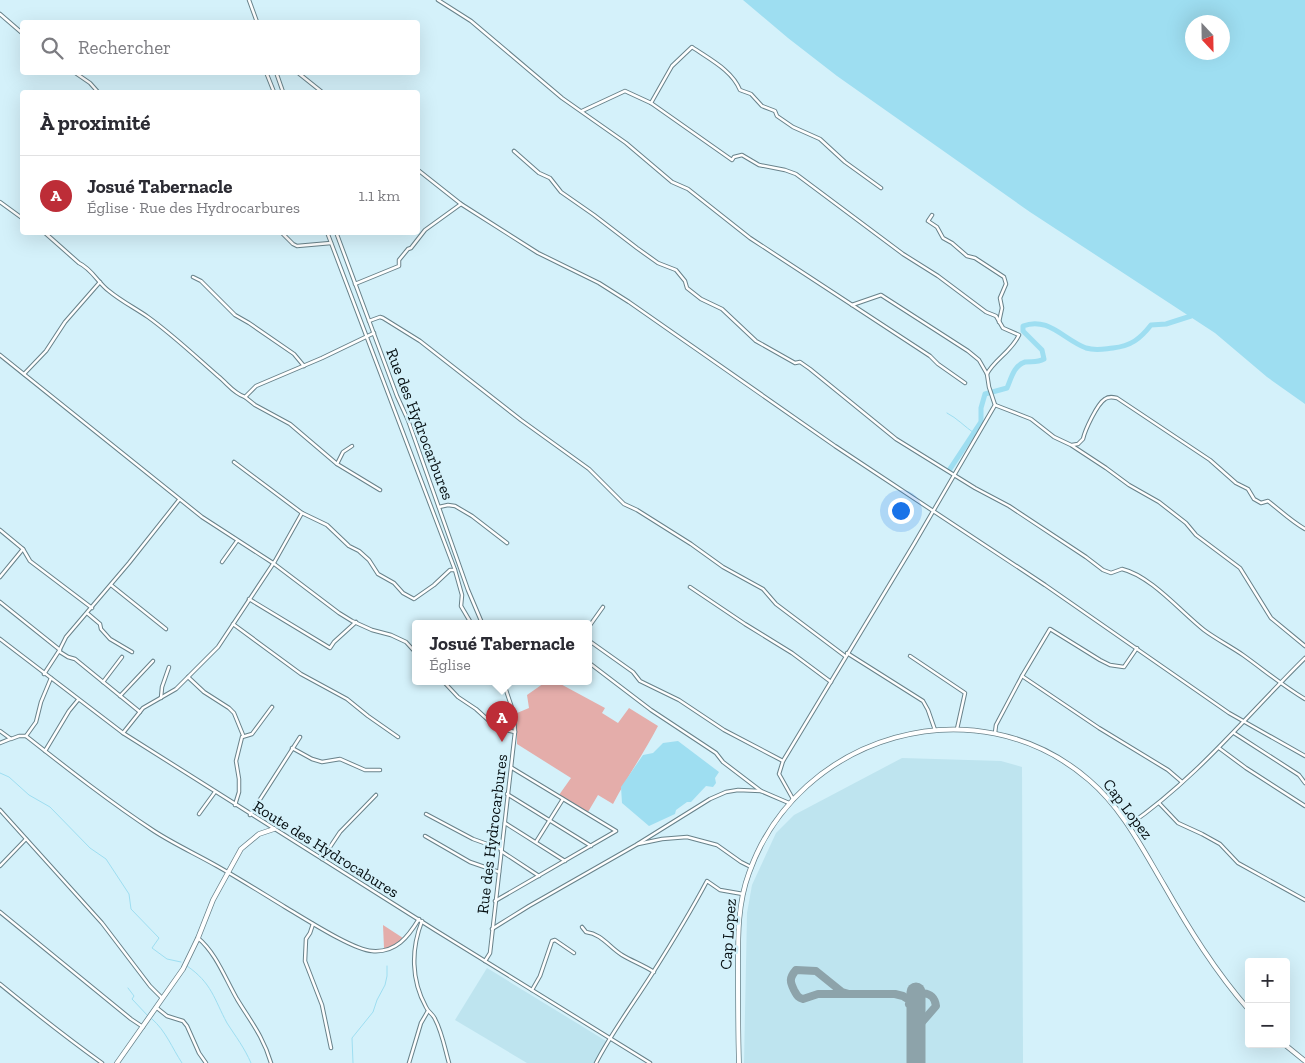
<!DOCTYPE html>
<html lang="fr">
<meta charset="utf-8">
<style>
:root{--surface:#fff;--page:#f2f2f3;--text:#2b2b33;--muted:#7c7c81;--line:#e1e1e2;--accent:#bd2d37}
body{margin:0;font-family:"Zilla Slab",serif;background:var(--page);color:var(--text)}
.controls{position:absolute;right:15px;bottom:15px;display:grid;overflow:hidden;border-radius:5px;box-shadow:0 5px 20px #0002}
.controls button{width:45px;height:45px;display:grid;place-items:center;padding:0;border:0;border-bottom:1px solid var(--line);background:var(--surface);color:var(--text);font:25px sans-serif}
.compass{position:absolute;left:1185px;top:15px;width:45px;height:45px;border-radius:50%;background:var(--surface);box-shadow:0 5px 20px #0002;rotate:158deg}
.you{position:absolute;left:900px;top:510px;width:18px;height:18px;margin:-12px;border:4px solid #fff;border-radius:50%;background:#1a73e8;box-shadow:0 0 0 8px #1a73e833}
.badge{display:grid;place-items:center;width:32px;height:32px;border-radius:50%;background:var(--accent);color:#fff;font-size:16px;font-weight:700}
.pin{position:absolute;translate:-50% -41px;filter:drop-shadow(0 1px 2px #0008)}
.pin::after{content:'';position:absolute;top:26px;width:18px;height:15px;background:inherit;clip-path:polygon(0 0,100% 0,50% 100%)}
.popup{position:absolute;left:412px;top:620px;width:180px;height:65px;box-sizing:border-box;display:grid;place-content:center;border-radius:5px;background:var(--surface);filter:drop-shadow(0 1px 4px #0005);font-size:16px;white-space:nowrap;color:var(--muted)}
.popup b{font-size:19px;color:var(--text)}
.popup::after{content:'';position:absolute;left:50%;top:100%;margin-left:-10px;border:10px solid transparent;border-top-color:var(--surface)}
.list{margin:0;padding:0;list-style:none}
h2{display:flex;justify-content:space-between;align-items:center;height:65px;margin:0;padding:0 20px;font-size:21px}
h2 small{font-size:16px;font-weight:400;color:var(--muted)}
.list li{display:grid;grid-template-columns:32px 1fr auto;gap:15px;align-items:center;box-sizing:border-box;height:80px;padding:0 20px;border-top:1px solid var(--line)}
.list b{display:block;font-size:19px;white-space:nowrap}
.list p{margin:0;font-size:16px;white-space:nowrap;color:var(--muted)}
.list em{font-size:16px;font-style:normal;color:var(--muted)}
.icon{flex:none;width:28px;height:28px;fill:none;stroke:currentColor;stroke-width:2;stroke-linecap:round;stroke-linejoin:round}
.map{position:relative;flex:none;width:1305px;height:1063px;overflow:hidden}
.search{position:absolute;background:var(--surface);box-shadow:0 5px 20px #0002;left:20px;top:20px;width:400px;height:55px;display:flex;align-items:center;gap:12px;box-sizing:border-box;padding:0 18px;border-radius:5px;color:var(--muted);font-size:19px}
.panel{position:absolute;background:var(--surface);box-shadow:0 5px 20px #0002;left:20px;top:90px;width:400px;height:145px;border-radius:5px}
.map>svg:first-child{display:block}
.built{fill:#bee4ef}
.green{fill:#e4adaa}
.water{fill:#9edef1;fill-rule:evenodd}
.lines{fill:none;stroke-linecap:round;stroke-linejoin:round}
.stream{stroke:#9edef1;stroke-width:1}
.river{stroke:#9edef1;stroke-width:5}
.taxiway{stroke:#8da3aa;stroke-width:8}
.runway{stroke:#8da3aa;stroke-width:19}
.street-casing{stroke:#68828a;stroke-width:4.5}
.secondary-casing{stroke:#68828a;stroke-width:5.5}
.street{stroke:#fff;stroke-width:2.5}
.secondary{stroke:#fff;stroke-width:4}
.labels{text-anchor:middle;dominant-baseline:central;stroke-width:5;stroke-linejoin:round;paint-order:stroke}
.street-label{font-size:16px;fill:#050e11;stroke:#d4f1fa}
</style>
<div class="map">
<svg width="1305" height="1063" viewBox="0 0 1305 1063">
<rect width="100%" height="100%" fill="#d4f1fa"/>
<!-- built -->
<g class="built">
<path d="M902 758 1001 761 1022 767 1023 1063H744L747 913 752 885 776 833 794 815Z"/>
<path d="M487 968 606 1041 595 1063H527L455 1020Z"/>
</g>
<!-- green -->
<g class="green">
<path d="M547 681H555L605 708 602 713 618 723 629 708 658 726C644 753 627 777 613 804L598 795 588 812 559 795 571 778 517 744V713L529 708 527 695Z"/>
<path d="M383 925 403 938 395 946 386 949 384 948Z"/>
</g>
<!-- water -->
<g class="water">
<path d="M743 0H1305V404L1267 377 1215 333 1030 212 837 76 788 38ZM1192 22H1222V52H1192Z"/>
<path d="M678 741 719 772 715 778 716 783 713 787 706 786 691 802H687L676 810 675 814 649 826 622 803 621 787 643 755 653 753 663 743Z"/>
</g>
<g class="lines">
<!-- stream -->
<g class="stream">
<path d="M947 413C957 418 965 427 974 433"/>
<path d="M0 773 9 777 29 795 50 807 90 848 106 859 129 894 131 909 159 938 152 948 167 959 181 962"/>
<path d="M187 966C212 983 214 999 227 1023 236 1037 244 1047 251 1063"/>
<path d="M128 988 134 996 132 999 148 1016"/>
<path d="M152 1019C166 1031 172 1048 182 1063"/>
<path d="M353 1063 352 1038 373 1012 377 1000 385 985 387 976V966"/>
</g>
<!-- river -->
<path class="river" d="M950 469 981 422V408L985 394 1007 388C1011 379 1014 365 1025 362 1032 361 1037 363 1044 359L1042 350 1023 331V326C1048 316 1064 340 1086 348 1096 351 1103 349 1113 348 1131 346 1140 339 1151 325L1166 324 1191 316"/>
<!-- taxiway -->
<g class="taxiway">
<path d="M849 994 842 992 816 971 796 970C789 978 790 982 794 990 797 995 797 997 803 999L818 994H895L903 996 911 1001 912 1012 916 1018"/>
<path d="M909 1004C915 990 934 989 936 1006L916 1029"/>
</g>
<!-- runway -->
<path class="runway" d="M916 1063V992"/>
<!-- street casing -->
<g class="street-casing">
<g id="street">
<path d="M249 0 257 22"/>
<path d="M438 0 471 21 562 98 626 143 672 182 688 189 750 238 930 356 938 364 965 383"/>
<path d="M0 14 22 33"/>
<path d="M74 72 90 83 98 92"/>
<path d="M266 72 274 92"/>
<path d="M276 72 283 92"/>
<path d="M297 72 322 92"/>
<path d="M651 103 672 66 692 47C709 59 732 70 740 90L751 94 762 106 775 111 777 116 793 127 820 139 845 162 881 188"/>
<path d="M582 111 625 91 651 103 732 160 734 157 742 155 759 165 785 170 796 174 903 254 938 276 986 312 996 316 1003 328 1019 335C1011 352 994 360 987 374"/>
<path d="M514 151 539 173 550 178 561 192 594 215 637 248 658 263 676 270 685 281 687 288 701 299 722 309 756 341 795 363 800 362 810 369 896 439 975 488 1009 506 1086 557 1103 570 1111 573 1122 569C1151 576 1181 612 1204 630 1216 639 1230 646 1243 655 1264 670 1283 686 1305 699"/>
<path d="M418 170 461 204 538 253 599 283 629 302 835 446 1045 585 1229 713 1305 756"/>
<path d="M0 202 22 218"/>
<path d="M932 215 928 221 937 227 943 238 952 243 967 256 975 258 1004 277 1006 284 1000 298 1002 308 999 322"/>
<path d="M44 232 79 263C92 269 98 283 109 291 121 301 135 308 148 317 173 335 195 356 218 376 228 384 233 393 245 397L256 386 322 358 374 333"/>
<path d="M281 232 293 244 297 246 331 243"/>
<path d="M327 232 455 570 462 595 461 606 471 623"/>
<path d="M336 232 397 396 408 420 468 590 482 623"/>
<path d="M193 277 201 281 235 315 249 323 294 354 304 366"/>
<path d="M355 284 399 266V260L408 249 411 248 425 230 461 204"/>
<path d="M369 321 380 317 383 318 420 341 521 420 589 469 624 504 637 510 691 544 723 567 763 589 776 604 845 656"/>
<path d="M0 355 202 517 273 563 339 613 352 621 372 630 391 635 406 642 416 653"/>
<path d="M24 374 46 351 65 322 100 282"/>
<path d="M245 397 255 405 290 424 337 464 380 490"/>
<path d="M995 405 1031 419 1054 437 1071 445 1106 468 1129 485 1159 502 1186 523 1196 535 1240 568 1271 618 1305 646"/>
<path d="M1072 445 1078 444 1083 439C1085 430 1097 404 1105 399 1109 396 1113 397 1117 398L1210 460 1236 483 1248 489 1254 499 1261 503 1268 501C1281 511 1291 521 1305 529"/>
<path d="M234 462 302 513 327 525 349 546 359 551 369 560 378 574 394 583 403 593 414 599 434 585 450 570H455"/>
<path d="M337 464 343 452 352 446"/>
<path d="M439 507 448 505 455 506 472 516 507 543"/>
<path d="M0 530 23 549 30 561 92 608"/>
<path d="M222 562 237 541"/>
<path d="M0 577 23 549"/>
<path d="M111 585 166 629"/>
<path d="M690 587 745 624 792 653 831 682"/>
<path d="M249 599 330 648 334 642 356 622"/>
<path d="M0 602 60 650"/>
<path d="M87 613 100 624 101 629 110 639 132 652"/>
<path d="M233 624 301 674 347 699 368 716 398 737"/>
<path d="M588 628 603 607"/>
<path d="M0 639 123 733 435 930 650 1063"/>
<path d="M588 640 633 672 640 681 679 700 724 730 783 761"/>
<path d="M60 652 68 657 75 659 140 712"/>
<path d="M847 653 923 701 928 710 935 730"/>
<path d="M910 656 965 693 957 729"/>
<path d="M588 662 651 710 716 753 723 762 761 791"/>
<path d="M44 674 59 651 66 637 129 563 179 500"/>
<path d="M1022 676 1099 728 1168 770 1182 782"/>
<path d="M188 677 204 692 229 708 234 713 243 735"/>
<path d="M443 681 458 697 476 709 497 728 515 732"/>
<path d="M103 682 122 657"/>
<path d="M120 696 153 661"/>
<path d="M161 698 162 687 169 667"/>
<path d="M0 731 11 739 19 736H26C68 769 110 802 154 831 174 844 196 854 217 866 240 879 262 893 285 907 304 918 353 950 372 951 396 953 408 937 419 919"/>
<path d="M123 733 143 708 176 689 218 647 275 561 302 513"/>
<path d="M995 733 996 725 1022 676 1050 629 1100 660 1110 665 1124 667 1137 648"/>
<path d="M1234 733 1299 775 1305 783"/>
<path d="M26 736 36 722 41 702 51 678"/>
<path d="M0 743 10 739"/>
<path d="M292 748 312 759 322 762 340 759 365 770H380"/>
<path d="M1219 748 1246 768 1305 806"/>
<path d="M45 751 69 711 78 700"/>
<path d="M507 794 591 846"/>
<path d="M793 799 779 774 783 761 914 544 995 405 989 387 987 374 979 360 968 351 881 295 852 305"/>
<path d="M1159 803 1178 823 1202 834 1220 844 1238 863 1305 900"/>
<path d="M235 805 239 792V779L236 761 242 737 252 734 272 707"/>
<path d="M0 810 102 923 150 986 162 998"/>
<path d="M199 814 215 792"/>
<path d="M426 814 473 839 501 849"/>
<path d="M250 815 300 737"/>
<path d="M505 823 565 861"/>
<path d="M1129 825C1196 779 1247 715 1305 658"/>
<path d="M425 836 470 862 499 872"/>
<path d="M536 842 563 799"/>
<path d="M638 844 662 839 687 837 717 845 741 862 751 867"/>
<path d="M501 851 539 876"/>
<path d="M322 859 340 832 376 795"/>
<path d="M0 866 26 839"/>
<path d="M495 901 616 831 512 768"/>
<path d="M0 912 131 1019 143 1027"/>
<path d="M422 921C411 949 411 980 426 1007 428 1012 433 1014 435 1019 442 1032 445 1049 449 1063"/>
<path d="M313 924 310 933 306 939 305 961 322 1005 331 1048"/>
<path d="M582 927 586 932C602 934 609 947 622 955 632 961 643 965 654 972"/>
<path d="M492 929 529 906 636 845 710 799 726 792 738 790 761 791 789 803"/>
<path d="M198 938C216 953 225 978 237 999 251 1022 263 1036 271 1063"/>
<path d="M485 961 490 953 515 732 514 714 503 681"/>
<path d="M0 984C33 1011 67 1038 102 1063"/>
<path d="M532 990 540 976 552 941 555 940 574 953"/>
<path d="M157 1008 167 1016 183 1021 187 1026 199 1053 206 1063"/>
<path d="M409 1063 421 1023 428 1011"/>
<path d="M596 1063C612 1032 633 1004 652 974 671 944 690 913 707 881L720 890 743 894"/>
</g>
</g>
<!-- secondary casing -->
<g class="secondary-casing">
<g id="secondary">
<path d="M1284 1044 1305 1061"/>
<path d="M117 1063 183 969 198 938 213 900 241 849 259 834 274 829"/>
<path d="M739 1063C738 1033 738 1004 738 974 738 940 737 905 749 873 798 734 976 682 1089 780 1122 808 1142 848 1164 885 1189 929 1215 971 1249 1010"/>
</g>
</g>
<!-- street -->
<use href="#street" class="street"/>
<!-- secondary -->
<use href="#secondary" class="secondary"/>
</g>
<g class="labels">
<!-- street labels -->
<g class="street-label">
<text transform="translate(420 424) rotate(69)">Rue des Hydrocarbures</text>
<text transform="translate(1128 809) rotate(53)">Cap Lopez</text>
<text transform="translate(492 834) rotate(-83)">Rue des Hydrocarbures</text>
<text transform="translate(326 849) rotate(32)">Route des Hydrocabures</text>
<text transform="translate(728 934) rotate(-86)">Cap Lopez</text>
</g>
</g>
</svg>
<div class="controls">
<button>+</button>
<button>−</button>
</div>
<svg class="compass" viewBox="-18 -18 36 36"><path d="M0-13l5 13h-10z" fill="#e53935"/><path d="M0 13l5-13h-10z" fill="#7c7c81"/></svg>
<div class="you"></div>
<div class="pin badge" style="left:502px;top:742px">A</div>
<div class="popup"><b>Josué Tabernacle</b>Église</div>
<div class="search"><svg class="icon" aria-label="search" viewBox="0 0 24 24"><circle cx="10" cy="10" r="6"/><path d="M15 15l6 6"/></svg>Rechercher</div>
<section class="panel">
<h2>À proximité<small></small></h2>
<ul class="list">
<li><span class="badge">A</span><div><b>Josué Tabernacle</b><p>Église · Rue des Hydrocarbures</p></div><em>1.1 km</em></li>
</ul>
</section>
</div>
